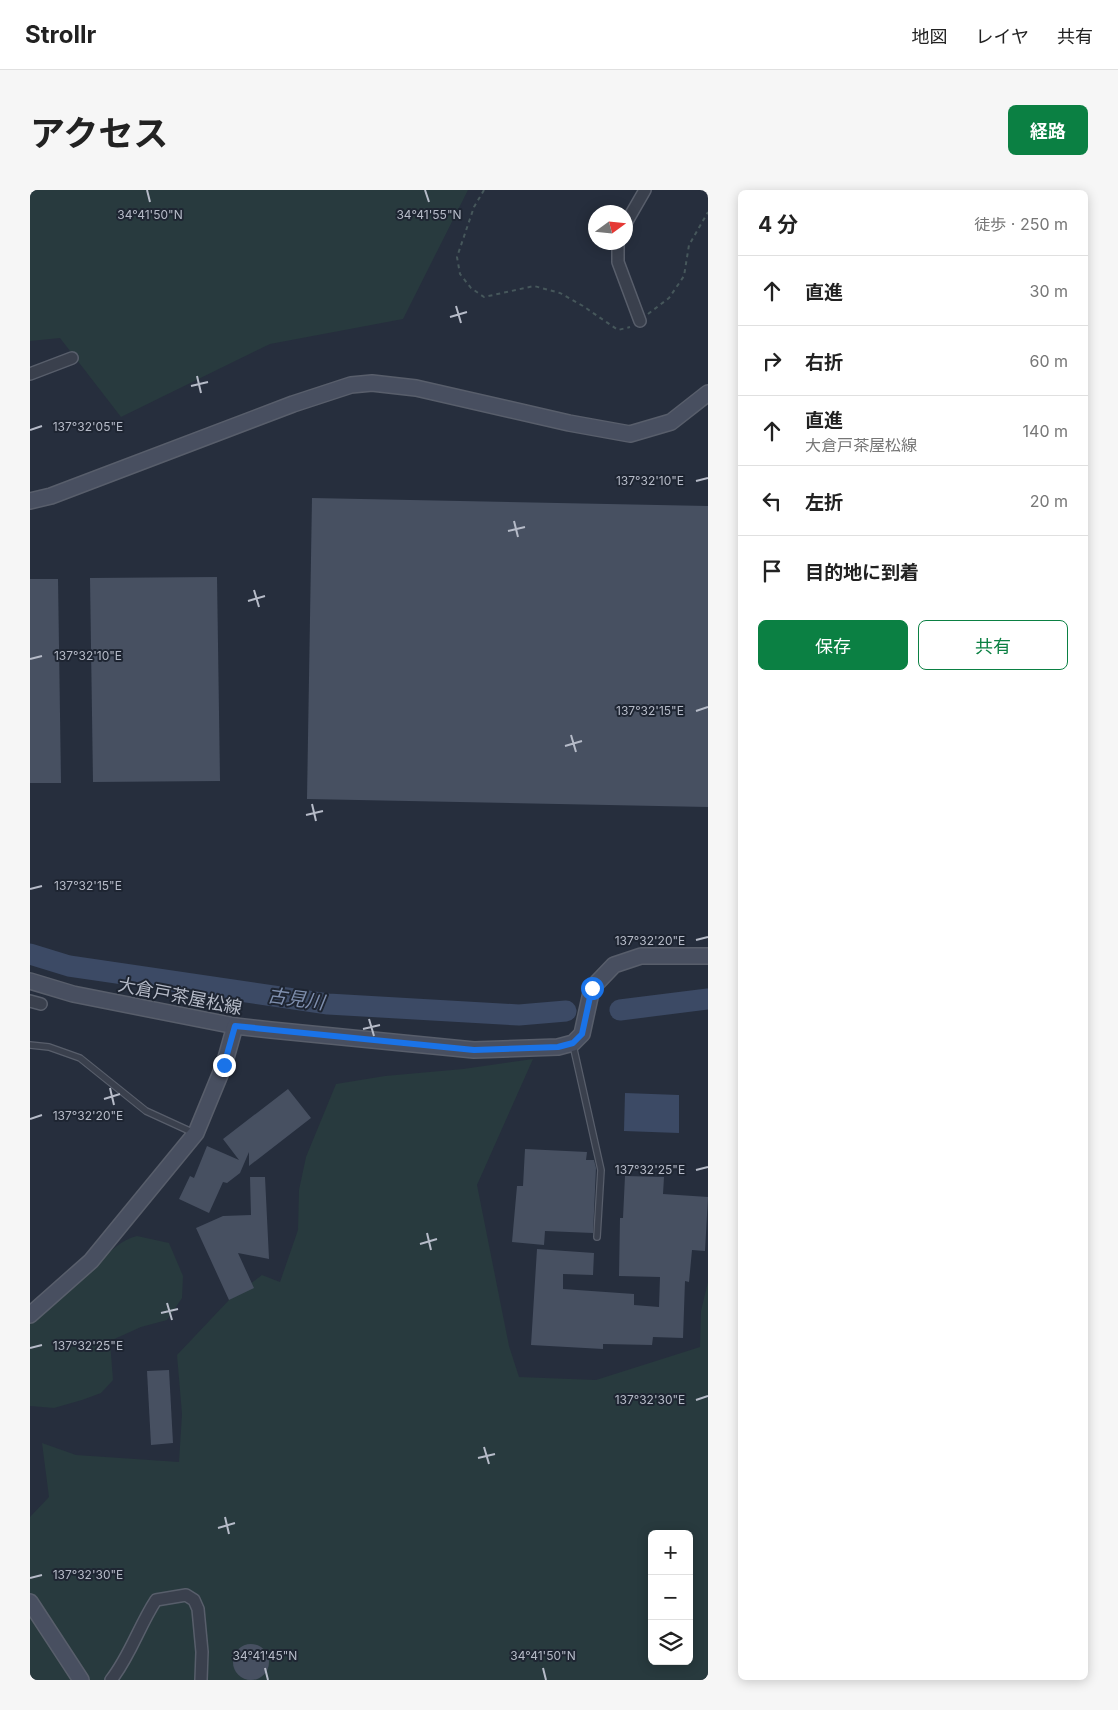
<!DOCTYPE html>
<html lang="ja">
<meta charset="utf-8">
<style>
:root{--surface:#fff;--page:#f6f6f6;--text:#222;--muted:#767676;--line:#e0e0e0;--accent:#0b8043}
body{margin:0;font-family:Inter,"Noto Sans JP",sans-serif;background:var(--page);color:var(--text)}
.controls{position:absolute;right:15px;bottom:15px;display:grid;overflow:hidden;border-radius:8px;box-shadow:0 2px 12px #0003}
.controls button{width:45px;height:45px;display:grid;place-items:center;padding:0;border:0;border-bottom:1px solid var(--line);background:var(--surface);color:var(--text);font:25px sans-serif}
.compass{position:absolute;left:558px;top:15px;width:45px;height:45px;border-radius:50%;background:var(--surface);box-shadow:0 2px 12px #0003;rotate:75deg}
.stop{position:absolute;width:15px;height:15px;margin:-11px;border:4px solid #1a73e8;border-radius:50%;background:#fff}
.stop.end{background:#1a73e8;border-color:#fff;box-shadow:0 1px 5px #0008}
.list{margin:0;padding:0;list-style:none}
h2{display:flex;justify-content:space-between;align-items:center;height:65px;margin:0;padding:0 20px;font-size:21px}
h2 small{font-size:16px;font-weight:400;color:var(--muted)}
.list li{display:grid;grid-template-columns:32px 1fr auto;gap:15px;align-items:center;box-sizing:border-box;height:70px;padding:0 20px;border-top:1px solid var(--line)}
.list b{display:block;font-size:19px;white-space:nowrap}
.list p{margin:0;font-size:16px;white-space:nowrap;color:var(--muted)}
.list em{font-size:16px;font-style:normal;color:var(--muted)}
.actions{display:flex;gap:10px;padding:15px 20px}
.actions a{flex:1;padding:11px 0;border:1px solid var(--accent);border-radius:8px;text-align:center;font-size:18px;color:var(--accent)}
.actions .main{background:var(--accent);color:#fff}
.icon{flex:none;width:28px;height:28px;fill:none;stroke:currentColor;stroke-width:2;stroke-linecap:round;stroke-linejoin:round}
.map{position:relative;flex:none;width:678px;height:1490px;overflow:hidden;border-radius:8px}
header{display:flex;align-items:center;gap:30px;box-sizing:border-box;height:70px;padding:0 25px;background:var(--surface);border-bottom:1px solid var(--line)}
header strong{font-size:24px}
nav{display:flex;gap:28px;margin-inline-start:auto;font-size:18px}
.intro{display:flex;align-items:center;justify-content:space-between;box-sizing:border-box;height:120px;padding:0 30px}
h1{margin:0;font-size:35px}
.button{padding:12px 22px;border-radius:8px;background:var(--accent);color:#fff;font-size:18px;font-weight:700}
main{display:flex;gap:30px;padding:0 30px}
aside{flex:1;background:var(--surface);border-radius:8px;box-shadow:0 2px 12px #0003}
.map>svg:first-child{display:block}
.green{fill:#283a3e;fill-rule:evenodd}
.water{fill:#3c4a65}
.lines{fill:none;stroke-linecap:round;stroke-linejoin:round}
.river{stroke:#3c4a65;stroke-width:21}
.building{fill:#475061}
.lane-casing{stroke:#585e6b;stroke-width:8}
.street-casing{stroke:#585e6b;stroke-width:14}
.secondary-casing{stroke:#585e6b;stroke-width:18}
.path{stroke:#46575b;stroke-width:2;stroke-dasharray:4 4;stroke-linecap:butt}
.lane{stroke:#3a404d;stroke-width:5.5}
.street{stroke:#3a404d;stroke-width:11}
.secondary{stroke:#484f60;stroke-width:15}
.route{stroke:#1a73e8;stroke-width:6}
.ticks{fill:none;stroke:#b6bbc8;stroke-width:2}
.labels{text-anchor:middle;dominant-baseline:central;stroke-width:4;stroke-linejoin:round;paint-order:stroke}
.street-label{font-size:18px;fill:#b6bbc8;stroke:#1e2532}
.water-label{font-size:19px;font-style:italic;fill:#7f8fae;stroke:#1e2532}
.ticks-label{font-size:12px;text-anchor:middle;fill:#b6bbc8;stroke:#1e2532;stroke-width:4;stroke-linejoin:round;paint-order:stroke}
</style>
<header>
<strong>Strollr</strong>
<nav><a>地図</a><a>レイヤ</a><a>共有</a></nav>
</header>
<div class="intro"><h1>アクセス</h1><a class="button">経路</a></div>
<main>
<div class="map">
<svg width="678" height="1490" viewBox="0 0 678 1490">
<rect width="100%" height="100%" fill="#262e3d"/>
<!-- green -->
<g class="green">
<path d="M0 0H438L373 129 240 154 91 227 30 148 0 151Z"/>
<path d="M503 869 447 995 479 1156 489 1187 566 1190 670 1157 671 1121 678 1092V1490H0V1327L19 1307 12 1253 46 1265 149 1272 152 1224 147 1165 199 1110 232 1085 250 1092 268 1040 269 1000 276 967 306 894 355 886 433 879ZM622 1344H659V1471H622Z"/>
<path d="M107 1046 139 1053 153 1086 152 1108 137 1130 111 1137 80 1151 83 1190 71 1203 52 1210 24 1218 0 1216V1120C23 1104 46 1089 68 1072 80 1062 91 1050 107 1046Z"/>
</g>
<!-- water -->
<path class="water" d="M595 903 649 905V943L594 941Z"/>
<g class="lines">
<!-- river -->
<g class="river">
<path d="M0 764 39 776 298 814 489 825 536 821"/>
<path d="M590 820 678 809"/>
</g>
</g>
<!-- building -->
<g class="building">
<path d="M282 308 678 316V617L277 609Z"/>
<path d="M187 387 190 591 63 592 60 388Z"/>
<path d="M0 389H28L31 593H0Z"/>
<path d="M258 899 281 928 219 976V962L210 983 197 993 193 992 179 1023 149 1009 160 986 164 988 177 956 209 970 193 949Z"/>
<path d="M495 959 557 962 556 970H564L566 978 563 1043 515 1041 514 1055 482 1052 487 996H493Z"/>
<path d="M595 986 634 987 633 1004 678 1007 675 1061 662 1060 659 1092 655 1091 653 1148 623 1147 622 1155 573 1154V1159L501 1155 507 1059 564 1063 563 1085 533 1084V1099L604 1104V1115L629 1117 630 1087 589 1086 590 1028H593Z"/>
<path d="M220 987H235L239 1069 208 1063 224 1098 199 1110 166 1038 193 1026 221 1025Z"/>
<path d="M139 1180 143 1253 121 1255 117 1181Z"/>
<circle cx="221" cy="1472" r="18"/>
</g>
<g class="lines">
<!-- lane casing -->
<g class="lane-casing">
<g id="lane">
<path d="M0 855 19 857 50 868 116 921 164 943"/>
<path d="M543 855 571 980 567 1047"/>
</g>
</g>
<!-- street casing -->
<g class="street-casing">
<g id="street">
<path d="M596 33 615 0"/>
<path d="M588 52V72L610 131"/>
<path d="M0 184 42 168"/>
<path d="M0 811 11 814"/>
<path d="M81 1490C100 1466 109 1436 126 1410L156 1405 164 1410 168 1419 172 1462 171 1490"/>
</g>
</g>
<!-- secondary casing -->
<g class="secondary-casing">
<g id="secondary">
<path d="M0 311 21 306 263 214 321 195 342 193 386 198 539 233 600 244 641 232 678 203"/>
<path d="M0 791 43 804 205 836 241 840 444 860 528 857 543 853 552 844 562 798 584 775 611 766H678"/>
<path d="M0 1125 61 1071 166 943 194 875 205 836"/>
<path d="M0 1412 51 1490"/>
</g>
</g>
<!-- path -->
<g class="path">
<path d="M454 0 444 17 427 67 430 84 441 98 454 107 504 96 530 103 553 116 588 140 600 137"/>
<path d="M618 124 639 108 654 86 659 55 678 22"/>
</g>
<!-- lane -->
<use href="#lane" class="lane"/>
<!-- street -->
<use href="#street" class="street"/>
<!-- secondary -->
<use href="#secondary" class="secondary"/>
</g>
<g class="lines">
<!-- route -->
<path class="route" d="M194 875 205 836 444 860 528 857 543 853 552 844 562 798"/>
</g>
<!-- ticks -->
<path class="ticks" d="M117 0 120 12M395 0 399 12M426 116 431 133M420 127 437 122M167 186 171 203M161 196 178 192M0 240 12 236M666 291 678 288M484 331 488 347M478 341 495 337M224 400 229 417M218 411 235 406M0 469 12 466M666 521 678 517M541 545 546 562M535 556 552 551M282 614 286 631M276 625 293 621M0 699 12 696M666 750 678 747M339 829 344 846M333 839 350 835M80 898 84 915M74 909 90 904M0 929 12 925M666 980 678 977M397 1043 401 1060M390 1054 407 1049M137 1113 142 1130M131 1123 148 1119M0 1158 12 1155M666 1210 678 1206M454 1257 459 1274M448 1268 465 1264M195 1327 199 1344M188 1338 205 1333M0 1388 12 1385M235 1478 238 1490M513 1478 516 1490"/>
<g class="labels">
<!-- street labels -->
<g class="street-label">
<text transform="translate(150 806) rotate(11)">大倉戸茶屋松線</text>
</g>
<!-- water labels -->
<g class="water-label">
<text transform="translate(266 809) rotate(8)">古見川</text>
</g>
</g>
<g class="ticks-label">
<text x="120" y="29">34°41'50"N</text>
<text x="399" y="29">34°41'55"N</text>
<text x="58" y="241">137°32'05"E</text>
<text x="620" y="295">137°32'10"E</text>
<text x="58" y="470">137°32'10"E</text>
<text x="620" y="525">137°32'15"E</text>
<text x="58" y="700">137°32'15"E</text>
<text x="620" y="755">137°32'20"E</text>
<text x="58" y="930">137°32'20"E</text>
<text x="620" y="984">137°32'25"E</text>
<text x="58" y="1160">137°32'25"E</text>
<text x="620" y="1214">137°32'30"E</text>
<text x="58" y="1389">137°32'30"E</text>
<text x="235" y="1470">34°41'45"N</text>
<text x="513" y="1470">34°41'50"N</text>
</g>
</svg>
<div class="controls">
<button>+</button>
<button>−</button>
<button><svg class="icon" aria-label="layers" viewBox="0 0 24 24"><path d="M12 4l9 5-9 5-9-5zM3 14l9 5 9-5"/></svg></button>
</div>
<svg class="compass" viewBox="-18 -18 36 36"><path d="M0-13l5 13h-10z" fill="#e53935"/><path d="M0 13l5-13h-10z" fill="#767676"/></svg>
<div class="stop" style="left:562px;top:798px"></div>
<div class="stop end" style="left:194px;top:875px"></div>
</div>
<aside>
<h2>4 分<small>徒歩 · 250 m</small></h2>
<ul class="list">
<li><svg class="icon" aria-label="ahead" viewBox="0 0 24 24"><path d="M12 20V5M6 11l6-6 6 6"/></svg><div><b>直進</b></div><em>30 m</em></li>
<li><svg class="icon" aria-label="right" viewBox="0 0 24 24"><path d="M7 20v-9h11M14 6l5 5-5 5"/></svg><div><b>右折</b></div><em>60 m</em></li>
<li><svg class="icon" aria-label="ahead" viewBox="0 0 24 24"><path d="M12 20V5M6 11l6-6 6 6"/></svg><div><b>直進</b><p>大倉戸茶屋松線</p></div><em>140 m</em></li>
<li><svg class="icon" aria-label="left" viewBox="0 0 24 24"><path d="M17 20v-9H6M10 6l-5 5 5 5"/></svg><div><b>左折</b></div><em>20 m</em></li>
<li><svg class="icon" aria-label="arrive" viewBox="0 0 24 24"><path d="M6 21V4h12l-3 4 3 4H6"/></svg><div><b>目的地に到着</b></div></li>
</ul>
<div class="actions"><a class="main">保存</a><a>共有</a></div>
</aside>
</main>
